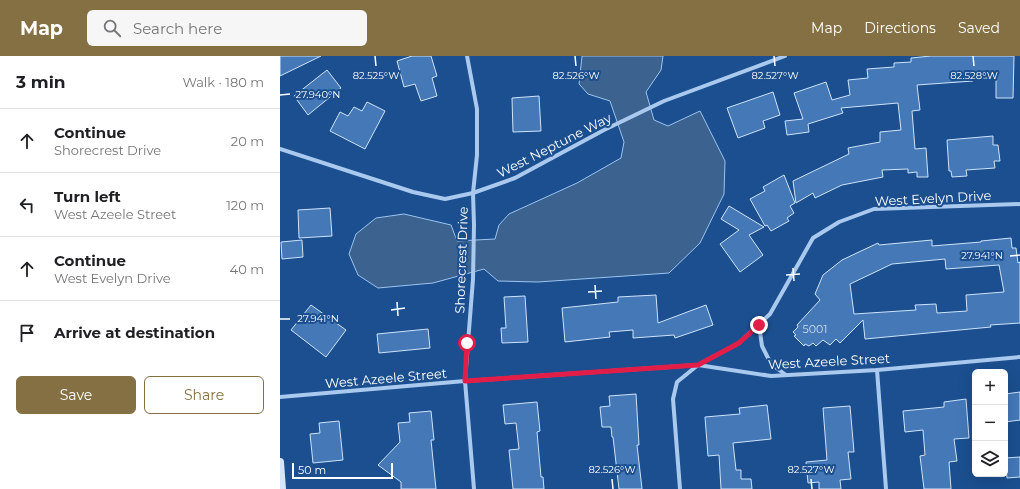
<!DOCTYPE html>
<meta charset="utf-8">
<style>
:root{--surface:#fff;--page:#f6f6f6;--text:#202124;--muted:#757577;--line:#e0e0e0;--accent:#847042}
body{margin:0;font-family:Montserrat,sans-serif;background:var(--page);color:var(--text)}
.controls{position:absolute;right:12px;bottom:12px;display:grid;overflow:hidden;border-radius:6px;box-shadow:0 4px 16px #0002}
.controls button{width:36px;height:36px;display:grid;place-items:center;padding:0;border:0;border-bottom:1px solid var(--line);background:var(--surface);color:var(--text);font:20px sans-serif}
.scale{position:absolute;left:12px;bottom:10px;width:101px;box-sizing:border-box;padding-left:4px;border:2px solid #fff;border-top:0;font-size:11px;line-height:14px;white-space:nowrap;color:#fff;-webkit-text-stroke:3px #1b4f8f;paint-order:stroke}
.stop{position:absolute;width:12px;height:12px;margin:-9px;border:3px solid #e11d48;border-radius:50%;background:#fff}
.stop.end{background:#e11d48;border-color:#fff;box-shadow:0 1px 4px #0008}
.list{margin:0;padding:0;list-style:none}
h2{display:flex;justify-content:space-between;align-items:center;height:52px;margin:0;padding:0 16px;font-size:17px}
h2 small{font-size:13px;font-weight:400;color:var(--muted)}
.list li{display:grid;grid-template-columns:26px 1fr auto;gap:12px;align-items:center;box-sizing:border-box;height:64px;padding:0 16px;border-top:1px solid var(--line)}
.list b{display:block;font-size:15px;white-space:nowrap}
.list p{margin:0;font-size:13px;white-space:nowrap;color:var(--muted)}
.list em{font-size:13px;font-style:normal;color:var(--muted)}
.actions{display:flex;gap:8px;padding:12px 16px}
.actions a{flex:1;padding:9px 0;border:1px solid var(--accent);border-radius:6px;text-align:center;font-size:14px;color:var(--accent)}
.actions .main{background:var(--accent);color:#fff}
.icon{flex:none;width:22px;height:22px;fill:none;stroke:currentColor;stroke-width:2;stroke-linecap:round;stroke-linejoin:round}
.map{position:relative;flex:none;width:740px;height:433px;overflow:hidden}
header{display:flex;align-items:center;gap:24px;box-sizing:border-box;height:56px;padding:0 20px;background:var(--accent);color:#fff}
header strong{font-size:19px}
nav{display:flex;gap:22px;margin-inline-start:auto;font-size:14px}
.search{width:280px;height:36px;background:var(--page);display:flex;align-items:center;gap:10px;box-sizing:border-box;padding:0 14px;border-radius:6px;color:var(--muted);font-size:15px}
main{display:flex}
aside{flex:1;background:var(--surface)}
.map>svg:first-child{display:block}
.water{fill:#3c6290;stroke:#9cc4f0}
.building{fill:#4478b7;stroke:#cfe3fa;fill-rule:evenodd}
.lines{fill:none;stroke-linecap:round;stroke-linejoin:round}
.street{stroke:#a9c9ee;stroke-width:4}
.secondary{stroke:#d6e6fa;stroke-width:8}
.route{stroke:#e11d48;stroke-width:5}
.ticks{fill:none;stroke:#fff;stroke-width:1.5}
.labels{text-anchor:middle;dominant-baseline:central;stroke-width:4;stroke-linejoin:round;paint-order:stroke}
.number-label{font-size:11px;fill:#d0dded}
.street-label{font-size:13px;fill:#fff;stroke:#1b4f8f}
.ticks-label{font-size:10px;text-anchor:middle;fill:#fff;stroke:#1b4f8f;stroke-width:4;stroke-linejoin:round;paint-order:stroke}
</style>
<header>
<strong>Map</strong>
<div class="search"><svg class="icon" aria-label="search" viewBox="0 0 24 24"><circle cx="10" cy="10" r="6"/><path d="M15 15l6 6"/></svg>Search here</div>
<nav><a>Map</a><a>Directions</a><a>Saved</a></nav>
</header>
<main>
<aside>
<h2>3 min<small>Walk · 180 m</small></h2>
<ul class="list">
<li><svg class="icon" aria-label="ahead" viewBox="0 0 24 24"><path d="M12 20V5M6 11l6-6 6 6"/></svg><div><b>Continue</b><p>Shorecrest Drive</p></div><em>20 m</em></li>
<li><svg class="icon" aria-label="left" viewBox="0 0 24 24"><path d="M17 20v-9H6M10 6l-5 5 5 5"/></svg><div><b>Turn left</b><p>West Azeele Street</p></div><em>120 m</em></li>
<li><svg class="icon" aria-label="ahead" viewBox="0 0 24 24"><path d="M12 20V5M6 11l6-6 6 6"/></svg><div><b>Continue</b><p>West Evelyn Drive</p></div><em>40 m</em></li>
<li><svg class="icon" aria-label="arrive" viewBox="0 0 24 24"><path d="M6 21V4h12l-3 4 3 4H6"/></svg><div><b>Arrive at destination</b></div></li>
</ul>
<div class="actions"><a class="main">Save</a><a>Share</a></div>
</aside>
<div class="map">
<svg width="740" height="433" viewBox="0 0 740 433">
<rect width="100%" height="100%" fill="#1b4f8f"/>
<!-- water -->
<path class="water" d="M302 0H383L381 14 366 36 374 64 388 70 420 55 445 105 444 138 420 187 389 217 258 226 218 225 204 213 153 227 98 232 78 219 69 198 76 178 96 162 124 158 171 169 177 185 215 183 219 169 229 158 297 127 341 102 344 86 330 45 308 38 299 28Z"/>
<!-- building -->
<g class="building">
<path d="M0 0H41L0 20Z"/>
<path d="M132 0H151L157 20 152 22 157 40 141 45 135 28 124 31 117 5Z"/>
<path d="M651 0H734L733 42H716V22H693V25L637 29 640 54 632 55 635 93 646 92 648 121H637V116L628 117V113L602 114 603 121 562 129 535 142 533 137 516 147 513 125 569 98 568 92 600 86V76L621 74 618 47 561 52 563 57 528 68 529 76 507 79 505 65 523 63 514 37 546 26 552 44 570 39 568 24 588 22 587 13 614 11V7L631 6V2Z"/>
<path d="M47 14 61 32 28 59 14 40Z"/>
<path d="M493 36 500 59 483 65 485 72 458 82 447 52Z"/>
<path d="M259 40 261 75 233 76 232 42Z"/>
<path d="M87 46 105 55 85 93 50 75 60 56 68 60 74 51 82 55Z"/>
<path d="M713 80V89H718L720 105H714L715 112 686 114 687 120 672 121 671 115H669L667 84Z"/>
<path d="M504 119 515 147 510 150 514 157 507 162 509 165 491 175 487 169 485 170 470 143 485 135 483 131Z"/>
<path d="M449 150 484 171 469 179 483 199 460 216 440 188 459 174 441 163Z"/>
<path d="M50 152 52 180 19 182 18 154Z"/>
<path d="M731 182 732 192H736L738 207 740 206V267L710 269 711 271 585 283 583 264 560 287 556 283 550 289 543 284 536 290 533 287 529 290 525 288 524 290 514 280 516 279 513 276 518 271 517 269 540 244 535 238 543 219 562 204 598 187 599 189 652 184V190L701 186V185ZM665 203 666 213 719 209 724 236 686 239 687 255 657 257 656 248 635 249 636 254 574 258 570 228 612 208Z"/>
<path d="M22 184 23 201 2 203 1 186Z"/>
<path d="M376 239 378 267 426 249 433 269 395 282 394 279 353 282V274L329 276 330 281 285 286 282 252 338 246V241Z"/>
<path d="M245 240 248 286 222 287 221 272H226L224 241Z"/>
<path d="M31 249 66 274 46 301 11 274Z"/>
<path d="M148 273 150 292 99 297 97 278Z"/>
<path d="M740 336V364L725 366V338Z"/>
<path d="M356 338 359 389H357L362 433H339L333 381H332L331 371H322L320 351 330 350 329 340Z"/>
<path d="M686 343 689 382 674 383 677 405 669 406 671 433H644L640 400 645 399 643 374 625 376 623 355 664 351V346Z"/>
<path d="M257 346 260 375 257 376 261 421H263L264 433H233L229 394 239 393 236 367 225 368 223 349Z"/>
<path d="M487 349 491 383 453 387 456 414H461V423H471L472 433H441L439 399 428 400 425 361 460 358 459 352Z"/>
<path d="M570 350 574 396H568L571 423 560 424 561 433H539V426L528 427 526 406 547 404 543 352Z"/>
<path d="M151 355 154 384H151L156 433H121V426L98 409 120 386 118 367 130 366 129 357Z"/>
<path d="M59 365 63 404 33 407 30 378 40 377 39 367Z"/>
<path d="M740 401V421L727 422 725 402Z"/>
</g>
<g class="lines">
<!-- street -->
<g class="street">
<path d="M187 0 197 53V99L193 137 194 169 193 223 185 325 194 433"/>
<path d="M0 93 133 136 165 143 193 137 235 122 324 74 384 45 505 0"/>
<path d="M479 269 482 290 491 308 506 319"/>
<path d="M597 314 606 433"/>
<path d="M0 341 185 325 418 309 491 320 597 314 740 301"/>
<path d="M400 433 393 343 397 326 418 309 459 287 490 258 533 182 559 166 594 153 740 148"/>
</g>
<!-- secondary -->
<path class="secondary" d="M0 406 2 433"/>
</g>
<g class="lines">
<!-- route -->
<path class="route" d="M187 287 185 325 418 309 459 287 479 269"/>
</g>
<!-- ticks -->
<path class="ticks" d="M95 0 96 10M295 0 296 10M494 0 495 10M693 0 694 10M0 39 10 38M730 200 740 199M513 212 514 225M506 219 520 218M315 229 316 243M308 236 322 235M117 246 118 260M111 254 125 252M0 263H10M332 423 333 433M531 423 532 433"/>
<g class="labels">
<!-- number labels -->
<g class="number-label">
<text x="535" y="273">5001</text>
</g>
<!-- street labels -->
<g class="street-label">
<text transform="translate(274 89) rotate(-27)">West Neptune Way</text>
<text transform="translate(653 142) rotate(-3)">West Evelyn Drive</text>
<text transform="translate(181 204) rotate(-88)">Shorecrest Drive</text>
<text transform="translate(549 305) rotate(-3)">West Azeele Street</text>
<text transform="translate(106 322) rotate(-5)">West Azeele Street</text>
</g>
</g>
<g class="ticks-label">
<text x="96" y="23">82.525°W</text>
<text x="296" y="23">82.526°W</text>
<text x="495" y="23">82.527°W</text>
<text x="694" y="23">82.528°W</text>
<text x="38" y="42">27.940°N</text>
<text x="702" y="203">27.941°N</text>
<text x="38" y="266">27.941°N</text>
<text x="332" y="417">82.526°W</text>
<text x="531" y="417">82.527°W</text>
</g>
</svg>
<div class="controls">
<button>+</button>
<button>−</button>
<button><svg class="icon" aria-label="layers" viewBox="0 0 24 24"><path d="M12 4l9 5-9 5-9-5zM3 14l9 5 9-5"/></svg></button>
</div>
<div class="scale">50 m</div>
<div class="stop" style="left:187px;top:287px"></div>
<div class="stop end" style="left:479px;top:269px"></div>
</div>
</main>
